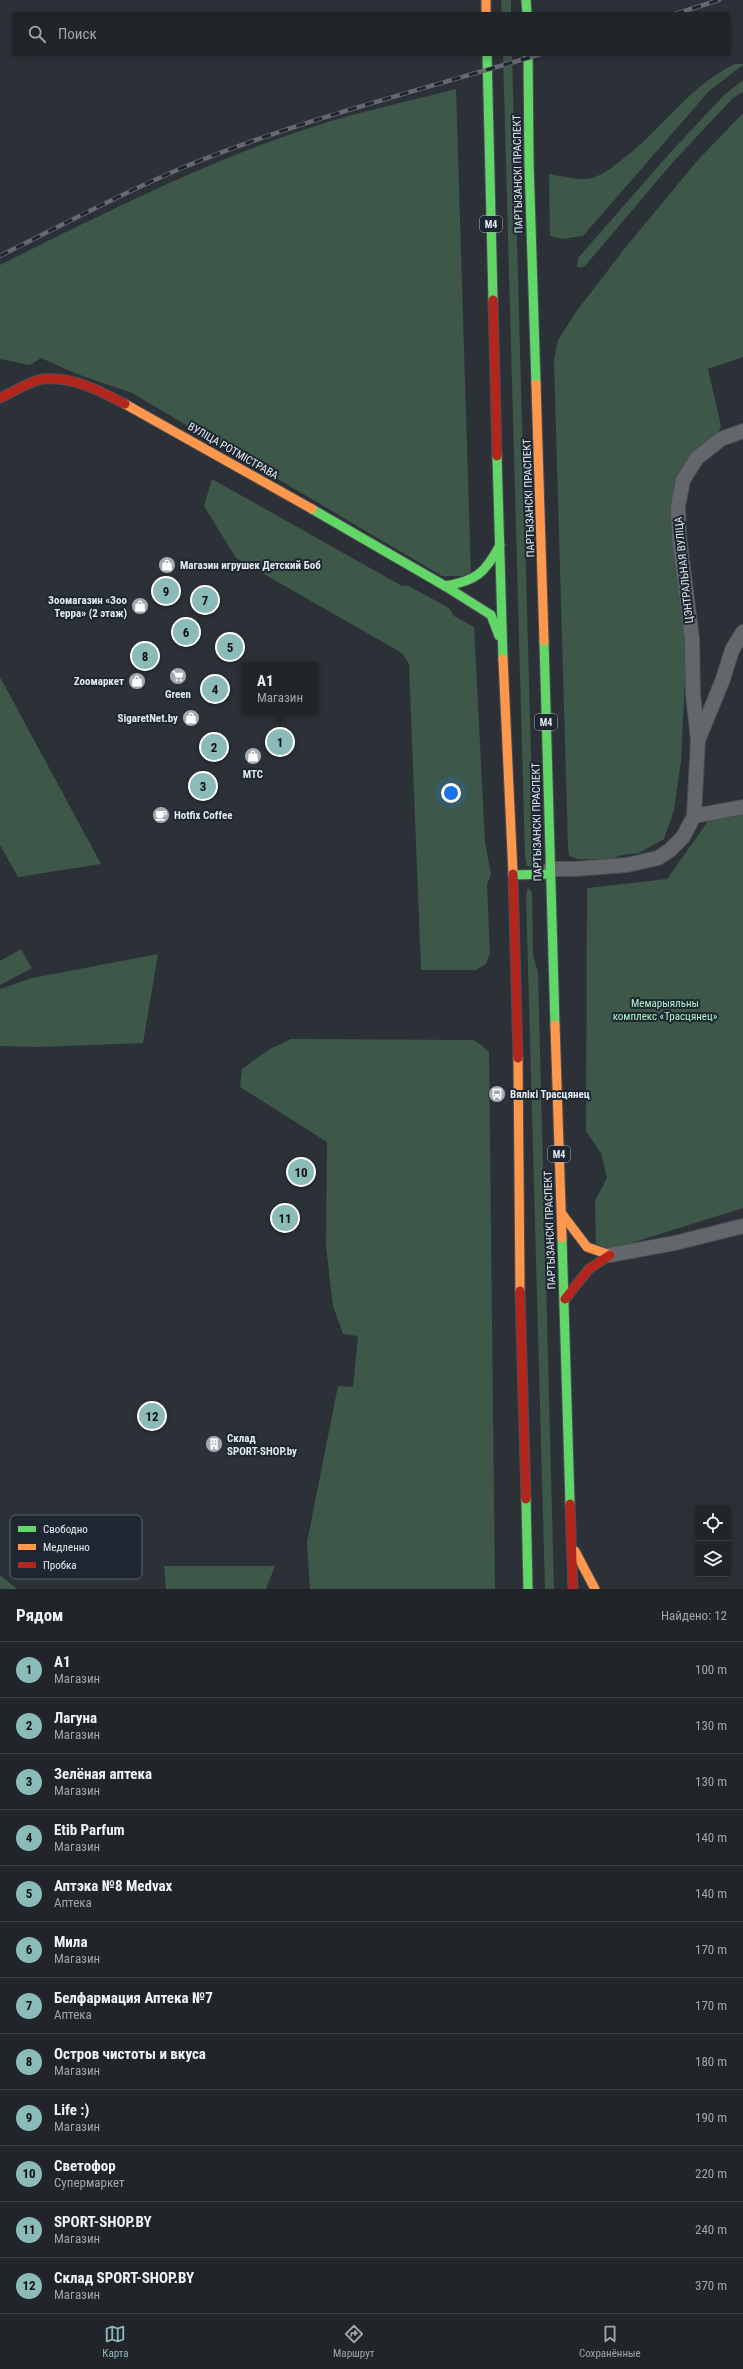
<!DOCTYPE html>
<html lang="ru">
<meta charset="utf-8">
<style>
:root{--surface:#212529;--page:#292d31;--text:#f1f3f6;--muted:#a2a5a8;--line:#3e4246;--accent:#8bbbb9}
body{margin:0;font-family:"Roboto Condensed",sans-serif;background:var(--page);color:var(--text)}
.controls{position:absolute;right:12px;bottom:12px;display:grid;overflow:hidden;border-radius:4px;box-shadow:0 2px 6px #0003}
.controls button{width:36px;height:36px;display:grid;place-items:center;padding:0;border:0;border-bottom:1px solid var(--line);background:var(--surface);color:var(--text);font:20px sans-serif}
.you{position:absolute;left:451px;top:793px;width:14px;height:14px;margin:-10px;border:3px solid #fff;border-radius:50%;background:#1a73e8;box-shadow:0 0 0 6px #1a73e833}
.badge{display:grid;place-items:center;width:26px;height:26px;border-radius:50%;background:var(--accent);color:#111;font-size:13px;font-weight:700}
.pin{position:absolute;translate:-50% -50%;border:2px solid #fff;box-shadow:0 1px 4px #0006}
.popup{position:absolute;left:242px;top:662px;width:76px;height:52px;box-sizing:border-box;display:grid;place-content:center;border-radius:4px;background:var(--surface);filter:drop-shadow(0 1px 3px #0005);font-size:13px;white-space:nowrap;color:var(--muted)}
.popup b{font-size:15px;color:var(--text)}
.popup::after{content:'';position:absolute;left:50%;top:100%;margin-left:-8px;border:8px solid transparent;border-top-color:var(--surface)}
.list{margin:0;padding:0;list-style:none}
h2{display:flex;justify-content:space-between;align-items:center;height:52px;margin:0;padding:0 16px;font-size:17px}
h2 small{font-size:13px;font-weight:400;color:var(--muted)}
.list li{display:grid;grid-template-columns:26px 1fr auto;gap:12px;align-items:center;box-sizing:border-box;height:56px;padding:0 16px;border-top:1px solid var(--line)}
.list b{display:block;font-size:15px;white-space:nowrap}
.list p{margin:0;font-size:13px;white-space:nowrap;color:var(--muted)}
.list em{font-size:13px;font-style:normal;color:var(--muted)}
.icon{flex:none;width:22px;height:22px;fill:none;stroke:currentColor;stroke-width:2;stroke-linecap:round;stroke-linejoin:round}
.map{position:relative;flex:none;width:743px;height:1589px;overflow:hidden}
.search{position:absolute;background:var(--surface);box-shadow:0 2px 6px #0003;left:12px;right:12px;top:12px;height:44px;display:flex;align-items:center;gap:10px;box-sizing:border-box;padding:0 14px;border-radius:4px;color:var(--muted);font-size:15px}
.sheet{height:724px;background:var(--surface)}
nav{display:flex;justify-content:space-around;align-items:center;box-sizing:border-box;height:56px;border-top:1px solid var(--line);background:var(--surface);font-size:11px;color:var(--muted)}
nav a{display:grid;justify-items:center;gap:2px}
nav .on{color:var(--accent)}
.map>svg:first-child{display:block}
.green{fill:#3d5749}
.lines{fill:none;stroke-linecap:round;stroke-linejoin:round}
.street-casing{stroke:#4b4f54;stroke-width:16}
.fast-casing{stroke:#4b4f54;stroke-width:11}
.slow-casing{stroke:#4b4f54;stroke-width:11}
.jam-casing{stroke:#4b4f54;stroke-width:11}
.street{stroke:#63676c;stroke-width:14}
.fast{stroke:#63d668;stroke-width:9}
.slow{stroke:#ff974d;stroke-width:9}
.jam{stroke:#b3261e;stroke-width:9}
.rail-casing{stroke:#66696e;stroke-width:4.5}
.rail{stroke:#1e2731;stroke-width:3;stroke-dasharray:9;stroke-linecap:butt}
.labels{text-anchor:middle;dominant-baseline:central;stroke-width:4;stroke-linejoin:round;paint-order:stroke}
.shield{fill:#1e2731;stroke:#a8afb7;stroke-width:1}
.shield-label{font-size:10px;font-weight:bold;fill:#e3e9f0}
.street-label{font-size:11px;fill:#e3e9f0;stroke:#1e2731}
.poi-label{font-size:11px;font-weight:bold;fill:#e3e9f0;stroke:#1e2731;text-anchor:start}
.park-label{font-size:11px;fill:#aff4cc;stroke:#1e2731}
.key{fill:#1e2731;stroke:#59616a;stroke-width:1}
.key-label{font-size:11px;fill:#e3e9f0}
</style>
<div class="map">
<svg width="743" height="1589" viewBox="0 0 743 1589">
<rect width="100%" height="100%" fill="#2c3137"/>
<!-- green -->
<g class="green">
<path d="M501 0H511V14H502Z"/>
<path d="M503 54H512L534 867 527 866 525 857Z"/>
<path d="M735 64H743V65L709 91 583 236 562 239 550 236 549 174C563 176 578 181 592 178 603 175 614 166 623 159 662 129 690 85 735 64Z"/>
<path d="M743 80V92L733 98 673 162 585 266 580 268 577 266 578 258 669 154 724 95Z"/>
<path d="M456 89 471 576H442L132 393 77 374 41 358 30 365 0 359V265C101 215 202 163 309 128 357 112 407 102 456 89Z"/>
<path d="M743 113V357L708 369 721 426 718 433 682 467 676 483 687 638 681 761 674 810 664 839 639 853 622 855 609 860 577 859 569 856 568 847 554 360 558 340 576 312 625 248 698 160Z"/>
<path d="M212 479 402 586H409L449 608 454 616 474 627 485 842 491 874 487 885 490 953 486 964 476 970H421L409 664 402 653 236 558 204 506Z"/>
<path d="M0 677 101 864 18 877 0 845Z"/>
<path d="M743 811V1208L622 1246 605 1248 596 1244 595 1201 607 1178 601 1153 586 1131 587 888 667 879 711 817Z"/>
<path d="M528 887 532 893 533 954 538 973 554 1589H545L526 895Z"/>
<path d="M21 949 32 968 0 985V961Z"/>
<path d="M158 954 143 1043 38 1047 0 1046V989L32 978Z"/>
<path d="M291 1039 473 1040 480 1044 489 1052 495 1589H310L307 1542 338 1386 353 1387 358 1336 343 1334 333 1306 326 1247 327 1142 240 1087 242 1069 270 1049Z"/>
<path d="M164 1566H275L266 1589H166Z"/>
<path d="M0 1575 17 1589H0Z"/>
</g>
<g class="lines">
<!-- street casing -->
<g class="street-casing">
<g id="street">
<path d="M699 738 723 679 732 650 743 632"/>
<path d="M694 816 743 807"/>
<path d="M550 869H574L627 865 658 858 670 850 683 837 694 816 698 740 693 694 692 639 679 536 678 506 683 480 697 458 721 439 743 431"/>
<path d="M610 1255 675 1243 743 1226"/>
</g>
</g>
<!-- fast casing -->
<g class="fast-casing">
<g id="fast">
<path d="M526 0 527 14"/>
<path d="M487 54 493 300"/>
<path d="M528 54 529 163 536 384"/>
<path d="M497 456 503 659"/>
<path d="M312 509 445 586"/>
<path d="M445 586 491 615 499 636"/>
<path d="M445 586C476 581 485 573 500 545"/>
<path d="M544 641 555 1025"/>
<path d="M513 875 550 874"/>
<path d="M562 1238 570 1504"/>
<path d="M526 1499 528 1589"/>
</g>
</g>
<!-- slow casing -->
<g class="slow-casing">
<g id="slow">
<path d="M486 0V14"/>
<path d="M536 384 544 641"/>
<path d="M125 404 312 509"/>
<path d="M503 659 513 874"/>
<path d="M555 1025 562 1238"/>
<path d="M518 1058 520 1291"/>
<path d="M562 1214 587 1247 610 1255"/>
<path d="M575 1551 595 1589"/>
</g>
</g>
<!-- jam casing -->
<g class="jam-casing">
<g id="jam">
<path d="M493 300 497 456"/>
<path d="M0 398C11 393 32 380 43 379 73 376 100 391 125 404"/>
<path d="M513 874 518 1058"/>
<path d="M520 1291 526 1499"/>
<path d="M565 1299 589 1269 610 1255"/>
<path d="M570 1504 573 1589"/>
</g>
</g>
<!-- street -->
<use href="#street" class="street"/>
<!-- fast -->
<use href="#fast" class="fast"/>
<!-- slow -->
<use href="#slow" class="slow"/>
<!-- jam -->
<use href="#jam" class="jam"/>
<!-- rail casing -->
<g class="rail-casing">
<g id="rail">
<path d="M675 14 719 0"/>
<path d="M0 256C60 226 120 194 182 168 298 120 421 90 541 54"/>
</g>
</g>
<!-- rail -->
<use href="#rail" class="rail"/>
</g>
<!-- icons -->
<defs>
<g id="shop-disc" transform="scale(0.9)"><circle r="9.5" fill="#a3a9af" stroke="#1e2731"/><path d="M-5-2.5h2.3a2.7 3.5 0 0 1 5.4 0H5L5.5 6h-11ZM-1.5-2.5h3a1.5 2.3 0 0 0-3 0Z" fill="#fff"/></g>
<g id="supermarket-disc" transform="scale(0.9)"><circle r="9.5" fill="#a3a9af" stroke="#1e2731"/><path d="M-6-5.5h2.5l.6 2H6L4.5 2H-2.5L-4.4-4H-6ZM-1.5 3.2a1.3 1.3 0 1 0 .1 0ZM3 3.2a1.3 1.3 0 1 0 .1 0Z" fill="#fff"/></g>
<g id="cafe-disc" transform="scale(0.9)"><circle r="9.5" fill="#a3a9af" stroke="#1e2731"/><path d="M-5.5-4.5H6V0H3Q3 3.5 0 3.5H-2.5Q-5.5 3.5-5.5 0ZM3-3.2v2h1.7v-2ZM-6 4.5H4V6H-6Z" fill="#fff"/></g>
<g id="bus-disc" transform="scale(0.9)"><circle r="9.5" fill="#a3a9af" stroke="#1e2731"/><path d="M-5-6H5V4H4V6H2V4H-2V6H-4V4H-5ZM-3.5-4V0h7V-4ZM-3.5 1.2v1.5H-2V1.2ZM2 1.2v1.5H3.5V1.2Z" fill="#fff"/></g>
<g id="building-disc" transform="scale(0.9)"><circle r="9.5" fill="#a3a9af" stroke="#1e2731"/><path d="M-4-6H4V6H1V3H-1V6H-4ZM-2.5-4.3h1.7v1.8h-1.7ZM.8-4.3h1.7v1.8H.8ZM-2.5-1h1.7V.8h-1.7ZM.8-1h1.7V.8H.8Z" fill="#fff"/></g>
</defs>
<g fill-rule="evenodd">
<use href="#shop-disc" x="167" y="565"/>
<use href="#shop-disc" x="140" y="606"/>
<use href="#supermarket-disc" x="178" y="676"/>
<use href="#shop-disc" x="137" y="681"/>
<use href="#shop-disc" x="191" y="718"/>
<use href="#shop-disc" x="253" y="756"/>
<use href="#cafe-disc" x="161" y="815"/>
<use href="#bus-disc" x="497" y="1094"/>
<use href="#building-disc" x="214" y="1444"/>
</g>
<g class="labels">
<!-- shield labels -->
<g class="shield">
<rect x="480" y="216" width="22" height="16" rx="3"/>
<rect x="535" y="714" width="22" height="16" rx="3"/>
<rect x="548" y="1146" width="22" height="16" rx="3"/>
</g>
<g class="shield-label">
<text x="491" y="224">М4</text>
<text x="546" y="722">М4</text>
<text x="559" y="1154">М4</text>
</g>
<!-- street labels -->
<g class="street-label">
<text transform="translate(518 174) rotate(-91)">ПАРТЫЗАНСКІ ПРАСПЕКТ</text>
<text transform="translate(233 451) rotate(30)">ВУЛІЦА РОТМІСТРАВА</text>
<text transform="translate(529 498) rotate(-92)">ПАРТЫЗАНСКІ ПРАСПЕКТ</text>
<text transform="translate(684 570) rotate(-96)">ЦЭНТРАЛЬНАЯ ВУЛІЦА</text>
<text transform="translate(537 822) rotate(-91)">ПАРТЫЗАНСКІ ПРАСПЕКТ</text>
<text transform="translate(550 1230) rotate(-92)">ПАРТЫЗАНСКІ ПРАСПЕКТ</text>
</g>
<!-- poi labels -->
<g class="poi-label">
<text x="180" y="565">Магазин игрушек Детский Боб</text>
<text x="127" y="600" text-anchor="end">Зоомагазин «Зоо<tspan x="127" dy="13">Терра» (2 этаж)</tspan></text>
<text x="124" y="681" text-anchor="end">Zooмаркет</text>
<text x="178" y="694" text-anchor="middle">Green</text>
<text x="178" y="718" text-anchor="end">SigaretNet.by</text>
<text x="253" y="774" text-anchor="middle">МТС</text>
<text x="174" y="815">Hotfix Coffee</text>
<text x="510" y="1094">Вялікі Трасцянец</text>
<text x="227" y="1438">Склад<tspan x="227" dy="13">SPORT-SHOP.by</tspan></text>
</g>
<!-- park labels -->
<g class="park-label">
<text x="665" y="1003">Мемарыяльны<tspan x="665" dy="13">комплекс «Трасцянец»</tspan></text>
</g>
</g>
<!-- legend -->
<rect x="10" y="1515" width="132" height="64" rx="6" class="key"/>
<rect x="18" y="1526" width="18" height="6" fill="#63d668"/>
<rect x="18" y="1544" width="18" height="6" fill="#ff974d"/>
<rect x="18" y="1562" width="18" height="6" fill="#b3261e"/>
<g class="key-label">
<text x="43" y="1533">Свободно</text>
<text x="43" y="1551">Медленно</text>
<text x="43" y="1569">Пробка</text>
</g>
</svg>
<div class="controls">
<button><svg class="icon" aria-label="locate" viewBox="0 0 24 24"><circle cx="12" cy="12" r="6"/><path d="M12 2v4M12 18v4M2 12h4M18 12h4"/></svg></button>
<button><svg class="icon" aria-label="layers" viewBox="0 0 24 24"><path d="M12 4l9 5-9 5-9-5zM3 14l9 5 9-5"/></svg></button>
</div>
<div class="you"></div>
<div class="pin badge" style="left:280px;top:742px">1</div>
<div class="popup"><b>A1</b>Магазин</div>
<div class="pin badge" style="left:214px;top:747px">2</div>
<div class="pin badge" style="left:203px;top:786px">3</div>
<div class="pin badge" style="left:215px;top:689px">4</div>
<div class="pin badge" style="left:230px;top:647px">5</div>
<div class="pin badge" style="left:186px;top:632px">6</div>
<div class="pin badge" style="left:205px;top:600px">7</div>
<div class="pin badge" style="left:145px;top:656px">8</div>
<div class="pin badge" style="left:166px;top:591px">9</div>
<div class="pin badge" style="left:301px;top:1172px">10</div>
<div class="pin badge" style="left:285px;top:1218px">11</div>
<div class="pin badge" style="left:152px;top:1416px">12</div>
<div class="search"><svg class="icon" aria-label="search" viewBox="0 0 24 24"><circle cx="10" cy="10" r="6"/><path d="M15 15l6 6"/></svg>Поиск</div>
</div>
<section class="sheet">
<h2>Рядом<small>Найдено: 12</small></h2>
<ul class="list">
<li><span class="badge">1</span><div><b>A1</b><p>Магазин</p></div><em>100 m</em></li>
<li><span class="badge">2</span><div><b>Лагуна</b><p>Магазин</p></div><em>130 m</em></li>
<li><span class="badge">3</span><div><b>Зелёная аптека</b><p>Магазин</p></div><em>130 m</em></li>
<li><span class="badge">4</span><div><b>Etib Parfum</b><p>Магазин</p></div><em>140 m</em></li>
<li><span class="badge">5</span><div><b>Аптэка №8 Medvax</b><p>Аптека</p></div><em>140 m</em></li>
<li><span class="badge">6</span><div><b>Мила</b><p>Магазин</p></div><em>170 m</em></li>
<li><span class="badge">7</span><div><b>Белфармация Аптека №7</b><p>Аптека</p></div><em>170 m</em></li>
<li><span class="badge">8</span><div><b>Остров чистоты и вкуса</b><p>Магазин</p></div><em>180 m</em></li>
<li><span class="badge">9</span><div><b>Life :)</b><p>Магазин</p></div><em>190 m</em></li>
<li><span class="badge">10</span><div><b>Светофор</b><p>Супермаркет</p></div><em>220 m</em></li>
<li><span class="badge">11</span><div><b>SPORT-SHOP.BY</b><p>Магазин</p></div><em>240 m</em></li>
<li><span class="badge">12</span><div><b>Склад SPORT-SHOP.BY</b><p>Магазин</p></div><em>370 m</em></li>
</ul>
</section>
<nav>
<a class="on"><svg class="icon" aria-label="map" viewBox="0 0 24 24"><path d="M3 6l6-2 6 2 6-2v14l-6 2-6-2-6 2zM9 4v14M15 6v14"/></svg>Карта</a>
<a><svg class="icon" aria-label="directions" viewBox="0 0 24 24"><path d="M12 3l9 9-9 9-9-9zM9 14v-3h6M13 9l2 2-2 2"/></svg>Маршрут</a>
<a><svg class="icon" aria-label="saved" viewBox="0 0 24 24"><path d="M7 4h10v16l-5-4-5 4z"/></svg>Сохранённые</a>
</nav>
